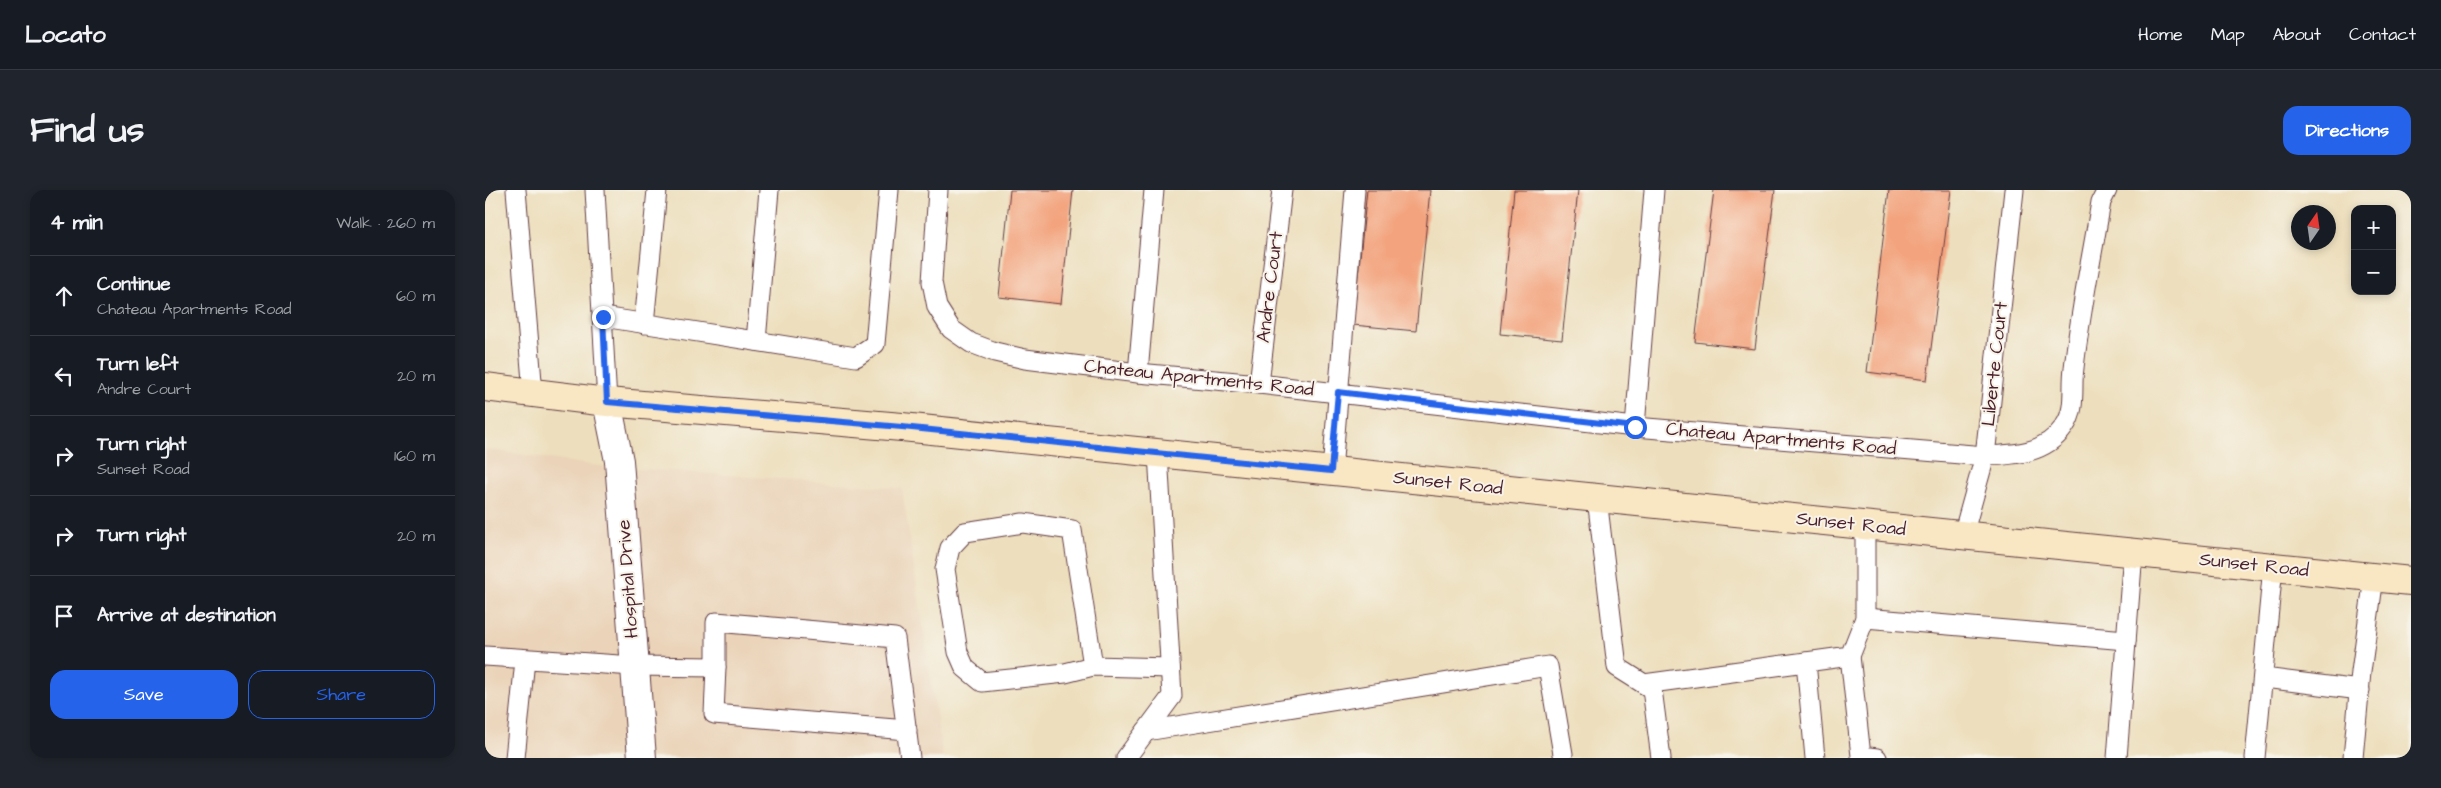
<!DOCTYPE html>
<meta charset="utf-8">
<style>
:root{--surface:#171b24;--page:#20242c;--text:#f1f3f6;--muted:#9ea1a6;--line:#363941;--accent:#2563eb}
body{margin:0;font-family:"Architects Daughter",sans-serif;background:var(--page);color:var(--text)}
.controls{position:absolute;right:15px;top:15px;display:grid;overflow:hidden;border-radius:10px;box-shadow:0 2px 8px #0003}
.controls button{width:45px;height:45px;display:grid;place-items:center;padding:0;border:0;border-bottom:1px solid var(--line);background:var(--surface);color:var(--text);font:25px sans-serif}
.compass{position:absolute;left:1806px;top:15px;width:45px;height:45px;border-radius:50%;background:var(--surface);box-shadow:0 2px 8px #0003;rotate:13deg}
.stop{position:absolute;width:15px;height:15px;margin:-11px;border:4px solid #2563eb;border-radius:50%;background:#fff}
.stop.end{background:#2563eb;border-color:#fff;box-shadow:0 1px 5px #0008}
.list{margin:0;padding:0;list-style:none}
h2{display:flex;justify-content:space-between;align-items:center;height:65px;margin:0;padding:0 20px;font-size:21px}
h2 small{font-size:16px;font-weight:400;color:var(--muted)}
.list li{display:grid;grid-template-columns:32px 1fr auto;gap:15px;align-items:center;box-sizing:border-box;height:80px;padding:0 20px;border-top:1px solid var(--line)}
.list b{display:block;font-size:19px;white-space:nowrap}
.list p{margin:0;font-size:16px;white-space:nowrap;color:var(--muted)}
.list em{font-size:16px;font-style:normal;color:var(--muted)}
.actions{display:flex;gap:10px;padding:15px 20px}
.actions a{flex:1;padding:11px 0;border:1px solid var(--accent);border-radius:15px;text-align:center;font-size:18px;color:var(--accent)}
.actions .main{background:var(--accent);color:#fff}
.icon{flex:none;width:28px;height:28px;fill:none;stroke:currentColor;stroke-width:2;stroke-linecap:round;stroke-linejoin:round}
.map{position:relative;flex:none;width:1926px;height:568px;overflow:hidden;border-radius:15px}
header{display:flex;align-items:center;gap:30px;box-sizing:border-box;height:70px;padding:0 25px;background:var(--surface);border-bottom:1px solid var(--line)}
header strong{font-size:24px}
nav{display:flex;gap:28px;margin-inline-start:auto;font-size:18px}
.intro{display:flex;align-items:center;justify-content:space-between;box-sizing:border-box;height:120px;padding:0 30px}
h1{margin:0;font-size:35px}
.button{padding:12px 22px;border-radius:15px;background:var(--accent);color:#fff;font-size:18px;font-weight:700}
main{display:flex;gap:30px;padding:0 30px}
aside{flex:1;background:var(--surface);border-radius:15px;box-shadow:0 2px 8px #0003}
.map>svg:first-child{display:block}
.built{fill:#ead3b8}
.building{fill:#f3a37d}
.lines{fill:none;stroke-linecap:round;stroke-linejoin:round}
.lane-casing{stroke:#623c41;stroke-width:21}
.street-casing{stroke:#623c41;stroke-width:30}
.secondary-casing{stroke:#623c41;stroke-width:30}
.lane{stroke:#fff;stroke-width:19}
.street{stroke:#fff;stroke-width:28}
.secondary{stroke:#f9e7c3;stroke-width:28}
.route{stroke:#2563eb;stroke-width:6}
.labels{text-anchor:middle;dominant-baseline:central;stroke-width:4;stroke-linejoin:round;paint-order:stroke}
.street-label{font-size:19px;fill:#4a1f2b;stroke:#f7f3e8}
</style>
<header>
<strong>Locato</strong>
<nav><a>Home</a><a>Map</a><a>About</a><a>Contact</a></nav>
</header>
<div class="intro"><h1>Find us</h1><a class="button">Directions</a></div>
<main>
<aside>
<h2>4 min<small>Walk · 260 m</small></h2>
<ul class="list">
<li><svg class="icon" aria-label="ahead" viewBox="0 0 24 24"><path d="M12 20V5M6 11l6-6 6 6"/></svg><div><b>Continue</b><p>Chateau Apartments Road</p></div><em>60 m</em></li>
<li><svg class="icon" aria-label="left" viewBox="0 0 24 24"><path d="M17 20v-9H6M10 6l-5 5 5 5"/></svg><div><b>Turn left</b><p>Andre Court</p></div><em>20 m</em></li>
<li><svg class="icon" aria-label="right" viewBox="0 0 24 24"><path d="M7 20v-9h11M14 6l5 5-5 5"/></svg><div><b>Turn right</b><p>Sunset Road</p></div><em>160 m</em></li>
<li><svg class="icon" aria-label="right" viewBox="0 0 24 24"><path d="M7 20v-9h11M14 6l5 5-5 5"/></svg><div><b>Turn right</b></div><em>20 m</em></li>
<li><svg class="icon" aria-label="arrive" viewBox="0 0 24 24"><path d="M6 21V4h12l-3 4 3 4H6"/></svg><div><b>Arrive at destination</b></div></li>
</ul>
<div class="actions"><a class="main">Save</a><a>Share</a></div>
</aside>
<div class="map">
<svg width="1926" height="568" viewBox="0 0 1926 568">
<rect width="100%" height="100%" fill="#f7f3e8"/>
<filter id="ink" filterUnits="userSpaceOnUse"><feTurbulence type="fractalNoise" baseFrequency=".02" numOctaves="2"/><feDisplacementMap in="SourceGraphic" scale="10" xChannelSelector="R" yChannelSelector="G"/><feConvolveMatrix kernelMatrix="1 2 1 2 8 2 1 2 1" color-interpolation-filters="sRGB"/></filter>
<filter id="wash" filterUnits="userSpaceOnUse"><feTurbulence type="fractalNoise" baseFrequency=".0096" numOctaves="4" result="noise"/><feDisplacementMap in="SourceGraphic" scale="20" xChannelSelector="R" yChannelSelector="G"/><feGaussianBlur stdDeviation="1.12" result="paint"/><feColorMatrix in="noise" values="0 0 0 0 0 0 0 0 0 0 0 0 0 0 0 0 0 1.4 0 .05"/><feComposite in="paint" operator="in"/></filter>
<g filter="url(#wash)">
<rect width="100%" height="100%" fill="#eddfbd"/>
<!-- built -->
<path class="built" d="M0 259 106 275 417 298 458 568H0Z"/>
<g id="blocks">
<!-- building -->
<g class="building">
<path d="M525 0H588L576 114 514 107Z"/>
<path d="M882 0H945L931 141 868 135Z"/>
<path d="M1029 0H1093L1077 150 1015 144Z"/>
<path d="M1229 0H1290L1270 159 1210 152Z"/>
<path d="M1404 0H1466L1442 190 1382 182Z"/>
</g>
</g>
</g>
<g filter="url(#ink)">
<use href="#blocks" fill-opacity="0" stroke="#623c41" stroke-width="1"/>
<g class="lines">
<!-- lane casing -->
<g class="lane-casing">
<g id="lane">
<path d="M31 0 48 203"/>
<path d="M110 0 122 212"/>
<path d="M453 0 447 92 452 117 466 139 486 153 510 162 540 169 653 183 774 194 1150 237 1500 266C1529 265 1560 264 1579 237 1592 219 1586 198 1589 178 1595 122 1607 67 1616 12L1622 0"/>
<path d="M118 127 371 167 390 154 404 0"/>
<path d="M159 134 172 0"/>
<path d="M271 151 284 0"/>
<path d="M653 183 669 0"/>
<path d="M774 194 797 0"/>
<path d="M1150 237 1169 0"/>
<path d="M847 281 870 0"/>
<path d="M1112 308 1132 477 1167 499 1176 568"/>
<path d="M1478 345 1500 266 1529 0"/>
<path d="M1380 428 1641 450"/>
<path d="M0 466 149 476 231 477V432L410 448 425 568"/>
<path d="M1365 466 1376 566 1392 568"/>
<path d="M1321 472 1330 568"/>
<path d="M608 476 580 483 497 492 480 478 473 462 460 379 465 358 480 342 538 333 587 340 608 476 685 478"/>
<path d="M231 477 229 524 422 540"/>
<path d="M1779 488 1875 500"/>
<path d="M1159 494 1365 466 1380 428V335"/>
<path d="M661 541 1063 476 1078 564"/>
<path d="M30 568 40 470"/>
<path d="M641 568 687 506 673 263"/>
<path d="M1632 568 1648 362"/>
<path d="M1770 568 1788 376"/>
<path d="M1868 568 1876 482 1889 387"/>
</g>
</g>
<!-- street casing -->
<g class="street-casing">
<path id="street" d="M122 212 134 271 157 568"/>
</g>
<!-- secondary casing -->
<g class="secondary-casing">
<path id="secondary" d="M0 197 122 212 417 237 1926 391"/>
</g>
<!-- lane -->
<use href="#lane" class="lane"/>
<!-- street -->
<use href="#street" class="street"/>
<!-- secondary -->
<use href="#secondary" class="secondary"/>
</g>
</g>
<g class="lines" filter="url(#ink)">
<!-- route -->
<path class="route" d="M118 127 122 212 417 237 846 281 853 202 1150 237"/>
</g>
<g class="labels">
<!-- street labels -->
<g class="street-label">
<text transform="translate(785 97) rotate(-83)">Andre Court</text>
<text transform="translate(1510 174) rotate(-84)">Liberte Court</text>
<text transform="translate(714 188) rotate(6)">Chateau Apartments Road</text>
<text transform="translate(1296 249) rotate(5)">Chateau Apartments Road</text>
<text transform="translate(963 293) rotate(6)">Sunset Road</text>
<text transform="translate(1366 334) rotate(6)">Sunset Road</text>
<text transform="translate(1769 375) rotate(6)">Sunset Road</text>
<text transform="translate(143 389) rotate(-94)">Hospital Drive</text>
</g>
</g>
</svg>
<div class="controls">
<button>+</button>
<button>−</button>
</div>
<svg class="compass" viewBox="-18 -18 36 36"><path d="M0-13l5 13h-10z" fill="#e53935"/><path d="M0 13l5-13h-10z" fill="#9ea1a6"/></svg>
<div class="stop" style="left:1150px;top:237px"></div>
<div class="stop end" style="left:118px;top:127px"></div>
</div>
</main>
